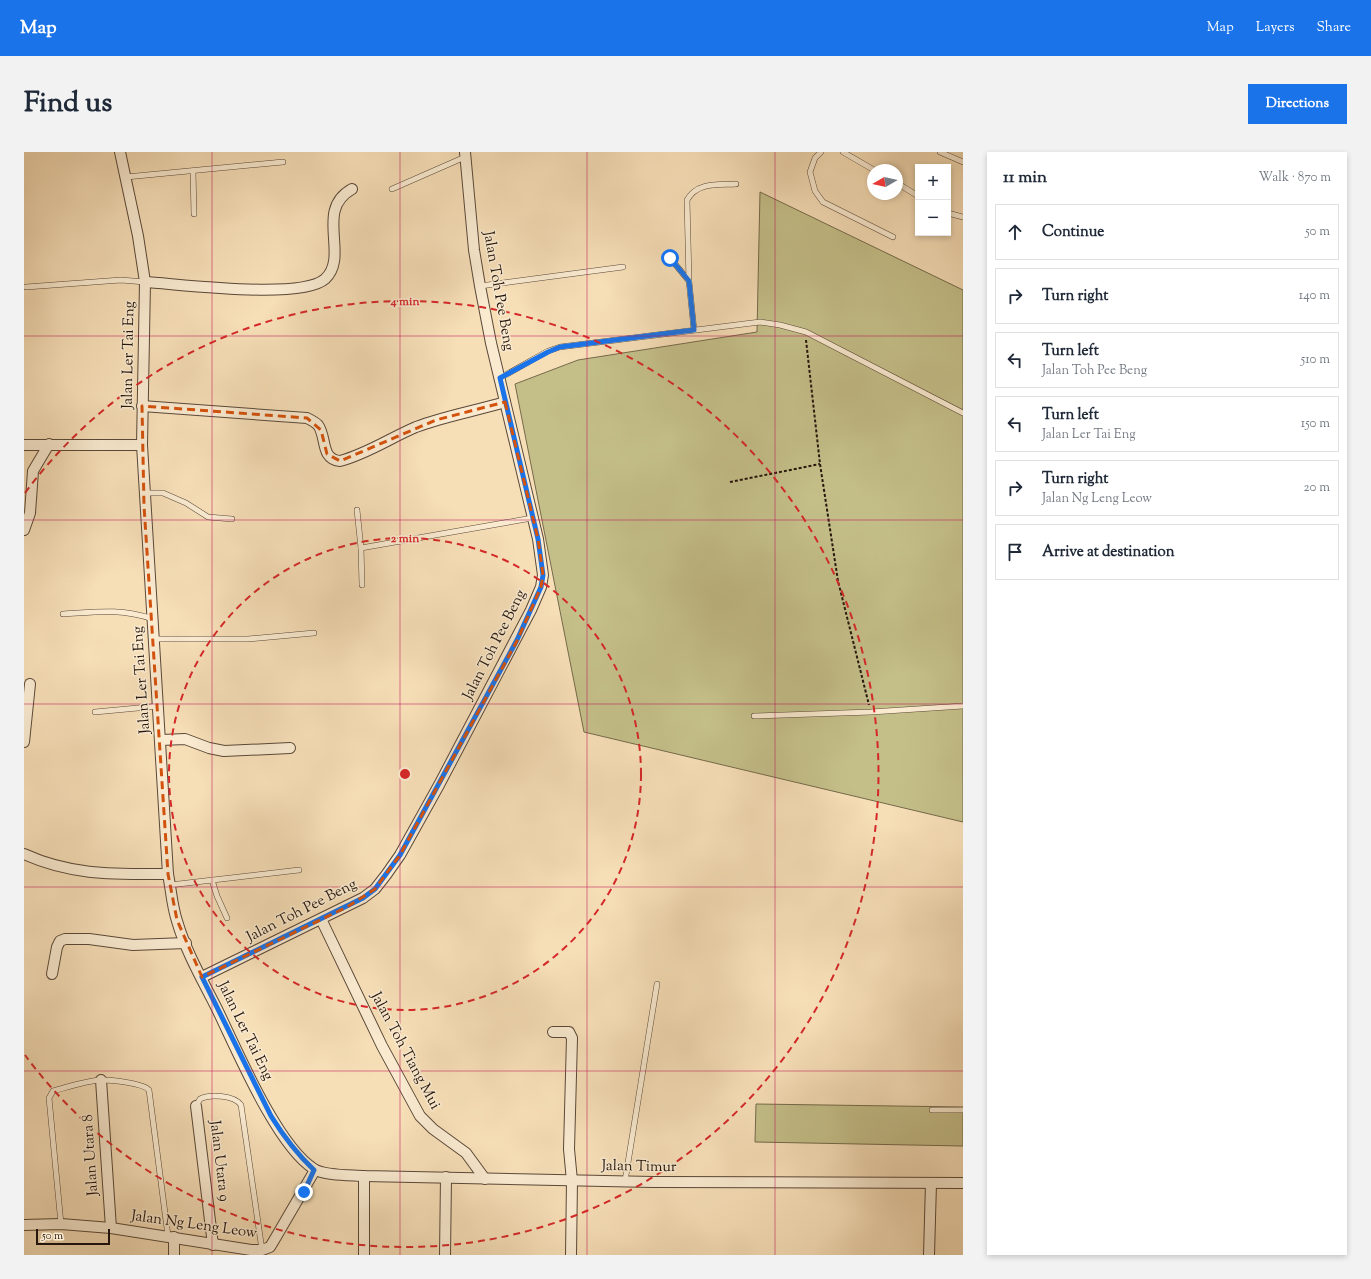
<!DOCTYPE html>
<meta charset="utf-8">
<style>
:root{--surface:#fff;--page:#f2f2f3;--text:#1f2937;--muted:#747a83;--line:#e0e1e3;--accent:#1a73e8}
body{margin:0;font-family:"Sorts Mill Goudy",serif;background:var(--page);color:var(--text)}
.controls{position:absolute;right:12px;top:12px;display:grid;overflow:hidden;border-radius:0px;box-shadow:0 2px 6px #0003}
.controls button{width:36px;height:36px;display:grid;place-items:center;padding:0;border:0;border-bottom:1px solid var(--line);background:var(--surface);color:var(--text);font:20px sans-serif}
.compass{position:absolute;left:843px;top:12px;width:36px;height:36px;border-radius:50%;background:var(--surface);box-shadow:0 2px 6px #0003;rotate:261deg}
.scale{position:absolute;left:12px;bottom:10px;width:74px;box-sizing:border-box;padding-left:4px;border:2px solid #26160d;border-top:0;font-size:11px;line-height:14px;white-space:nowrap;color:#26160d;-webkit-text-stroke:3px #f9ead0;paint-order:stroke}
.stop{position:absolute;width:12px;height:12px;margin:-9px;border:3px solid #1a73e8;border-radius:50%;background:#fff}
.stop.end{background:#1a73e8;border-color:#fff;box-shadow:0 1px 4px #0008}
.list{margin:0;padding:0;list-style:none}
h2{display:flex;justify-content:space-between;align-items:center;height:52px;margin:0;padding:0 16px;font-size:17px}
h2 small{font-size:13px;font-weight:400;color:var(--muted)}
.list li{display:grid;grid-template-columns:26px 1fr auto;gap:12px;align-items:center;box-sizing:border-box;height:56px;margin:0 8px 8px;padding:0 8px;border:1px solid var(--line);border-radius:0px}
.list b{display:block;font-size:15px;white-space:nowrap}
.list p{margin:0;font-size:13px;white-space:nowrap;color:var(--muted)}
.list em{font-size:13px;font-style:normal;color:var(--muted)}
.icon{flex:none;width:22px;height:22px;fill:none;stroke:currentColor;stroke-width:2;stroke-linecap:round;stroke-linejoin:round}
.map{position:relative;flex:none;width:939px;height:1103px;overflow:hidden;border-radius:0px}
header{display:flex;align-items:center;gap:24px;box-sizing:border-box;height:56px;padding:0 20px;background:var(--accent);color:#fff}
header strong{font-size:19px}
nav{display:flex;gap:22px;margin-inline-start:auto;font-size:14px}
.intro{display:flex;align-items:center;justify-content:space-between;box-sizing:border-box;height:96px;padding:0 24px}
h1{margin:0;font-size:28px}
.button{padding:10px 18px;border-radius:0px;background:var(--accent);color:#fff;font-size:14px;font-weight:700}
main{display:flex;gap:24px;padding:0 24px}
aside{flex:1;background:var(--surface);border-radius:0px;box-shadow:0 2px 6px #0003}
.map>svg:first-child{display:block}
.green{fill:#c4bf89;stroke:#756a4b}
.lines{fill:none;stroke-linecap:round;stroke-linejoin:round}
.lane-casing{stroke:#5a4838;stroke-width:6}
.street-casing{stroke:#5a4838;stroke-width:12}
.path{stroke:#26160d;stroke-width:2;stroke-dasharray:3 2;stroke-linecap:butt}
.lane{stroke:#f9ead0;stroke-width:5}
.street{stroke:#f9ead0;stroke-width:10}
.route{stroke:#1a73e8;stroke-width:5}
.marked{fill:none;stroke:#d5520c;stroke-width:3;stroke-dasharray:8 5;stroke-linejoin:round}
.grid{fill:none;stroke:#c2185b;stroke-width:1;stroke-opacity:0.55}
.ring{fill:none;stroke:#d62828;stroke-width:2;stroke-dasharray:7 5}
.labels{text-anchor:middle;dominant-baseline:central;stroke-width:3;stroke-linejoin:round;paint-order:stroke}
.street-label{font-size:15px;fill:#26160d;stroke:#f9ead0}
.centre{fill:#d62828;stroke:#f9ead0;stroke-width:2}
.ring-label{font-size:12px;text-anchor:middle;font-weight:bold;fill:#d62828;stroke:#f9ead0;stroke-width:3;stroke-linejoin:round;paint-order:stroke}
</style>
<header>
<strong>Map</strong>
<nav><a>Map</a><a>Layers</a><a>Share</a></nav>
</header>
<div class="intro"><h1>Find us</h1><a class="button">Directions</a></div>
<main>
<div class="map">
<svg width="939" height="1103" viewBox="0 0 939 1103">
<rect width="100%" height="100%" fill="#f6deb7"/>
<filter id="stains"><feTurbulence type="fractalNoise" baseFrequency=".005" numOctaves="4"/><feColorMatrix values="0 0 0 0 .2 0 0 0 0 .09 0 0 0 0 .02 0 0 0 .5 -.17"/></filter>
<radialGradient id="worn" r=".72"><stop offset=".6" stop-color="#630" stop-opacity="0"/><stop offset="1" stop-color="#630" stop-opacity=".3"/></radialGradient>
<!-- green -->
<g class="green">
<path d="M736 40 939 138V670L560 580 491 232 554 208 733 180Z"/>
<path d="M732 952 939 955V994L731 990Z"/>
</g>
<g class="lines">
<!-- lane casing -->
<g class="lane-casing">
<g id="lane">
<path d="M797 0 791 6 786 20 791 39 799 50 869 85"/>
<path d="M819 0 850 18"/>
<path d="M916 0 939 10"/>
<path d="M169 19 170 62"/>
<path d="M102 25 259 10"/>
<path d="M873 31 894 44"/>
<path d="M368 37 441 5"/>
<path d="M924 61 939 65"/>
<path d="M646 106 665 129 670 178"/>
<path d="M665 129 663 48C673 30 693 33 712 32"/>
<path d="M456 134 599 115"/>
<path d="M2 135 97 128 121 130"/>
<path d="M476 226 524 199 536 195 736 170 756 173 782 180 939 261"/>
<path d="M121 341H139L162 351 184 365 208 367"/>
<path d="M333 358 337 396 508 366"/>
<path d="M337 396 338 433"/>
<path d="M39 462C73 460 95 456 129 467"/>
<path d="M131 487H224L290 481"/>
<path d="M71 560 135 554"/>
<path d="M730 564 847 560 939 554"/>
<path d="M188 728 193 744 203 766"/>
<path d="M146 733 275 718"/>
<path d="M172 954 176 947C186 942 210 943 217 953L238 1098"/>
<path d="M908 958H939"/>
<path d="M601 1029 633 832"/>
<path d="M37 1072 25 946 29 939C44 935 61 929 77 928 87 928 119 931 125 938L144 1084"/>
</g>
</g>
<!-- street casing -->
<g class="street-casing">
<g id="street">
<path d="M96 0 114 84 121 130 118 293 144 722C147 737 148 754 153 769 162 800 179 829 193 857 213 898 253 994 290 1017 301 1024 327 1023 340 1024L629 1030 939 1031"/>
<path d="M121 130C156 132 277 148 301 127 326 104 290 58 328 37"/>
<path d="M118 254 283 266C287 268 291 270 294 273 303 285 296 307 316 309 343 302 366 286 392 275 421 264 451 259 481 250"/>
<path d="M0 293H118"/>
<path d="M0 378 6 361 9 319 25 292"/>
<path d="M137 588 161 587 185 596 200 599 266 596"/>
<path d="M0 590 6 532"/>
<path d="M0 702C48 724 92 722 144 722"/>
<path d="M297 767 358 894 396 964 409 977 442 1001 461 1027"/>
<path d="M28 822 33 795 36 789 41 787H65L109 793 162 791"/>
<path d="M178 825 339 746 351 737 362 723 376 703 415 633 507 458 517 435 519 423 514 387 467 191 456 134 450 98 441 0"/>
<path d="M529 880H545L548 886 545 997 548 1029 547 1103"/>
<path d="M77 928 87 1076"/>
<path d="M172 954 189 1093"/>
<path d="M0 1073 37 1072 87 1076 227 1098H238L246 1095 252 1085 291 1018"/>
<path d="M150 1103V1085"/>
<path d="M340 1103V1024"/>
<path d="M421 1103 422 1025"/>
<path d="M905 1103 907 1031"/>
</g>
</g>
<!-- path -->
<g class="path">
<path d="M782 188 796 312 814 429 845 553"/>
<path d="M706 330 796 312"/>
</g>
<!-- lane -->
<use href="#lane" class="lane"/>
<!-- street -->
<use href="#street" class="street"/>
</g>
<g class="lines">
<!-- route -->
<path class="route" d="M280 1040 290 1018C273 1002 260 985 247 964L178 825 339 746 351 737 376 703 493 488 517 435 519 423 514 387 476 226 524 200 536 195 670 178 665 129 646 106"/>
</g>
<!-- marked area -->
<path class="marked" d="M481 250 514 387 519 423 517 435 493 489 376 703 351 737 323 755 178 825 153 768 144 722 120 354 118 254 283 266 297 278 303 302 316 309 412 268Z"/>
<!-- grid -->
<path class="grid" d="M188 0V1103M376 0V1103M563 0V1103M751 0V1103M0 184H939M0 368H939M0 552H939M0 735H939M0 919H939"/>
<!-- distance rings -->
<g class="ring">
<circle cx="381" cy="622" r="236"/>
<path d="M1 341A473 473 0 1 1 1 903"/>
</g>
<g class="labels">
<!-- street labels -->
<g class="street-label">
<text transform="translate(474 139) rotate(80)">Jalan Toh Pee Beng</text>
<text transform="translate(105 203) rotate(-89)">Jalan Ler Tai Eng</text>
<text transform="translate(471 493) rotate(-63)">Jalan Toh Pee Beng</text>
<text transform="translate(118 528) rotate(-94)">Jalan Ler Tai Eng</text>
<text transform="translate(278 759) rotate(-27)">Jalan Toh Pee Beng</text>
<text transform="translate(221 879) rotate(64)">Jalan Ler Tai Eng</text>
<text transform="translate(381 899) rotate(62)">Jalan Toh Tiang Mui</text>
<text transform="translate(67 1003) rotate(-94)">Jalan Utara 8</text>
<text transform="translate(195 1009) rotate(83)">Jalan Utara 9</text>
<text transform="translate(615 1015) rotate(1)">Jalan Timur</text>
<text transform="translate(170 1073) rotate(8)">Jalan Ng Leng Leow</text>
</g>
</g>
<circle cx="381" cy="622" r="6" class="centre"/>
<g class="ring-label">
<text x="381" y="153">4 min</text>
<text x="381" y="390">2 min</text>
</g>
<rect width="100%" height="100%" filter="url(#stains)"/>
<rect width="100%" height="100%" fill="url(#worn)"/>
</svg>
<div class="controls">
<button>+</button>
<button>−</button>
</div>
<svg class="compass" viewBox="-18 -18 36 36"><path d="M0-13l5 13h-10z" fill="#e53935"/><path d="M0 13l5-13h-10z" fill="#747a83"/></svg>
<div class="scale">50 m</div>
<div class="stop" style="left:646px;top:106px"></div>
<div class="stop end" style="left:280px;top:1040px"></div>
</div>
<aside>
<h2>11 min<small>Walk · 870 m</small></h2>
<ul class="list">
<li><svg class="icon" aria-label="ahead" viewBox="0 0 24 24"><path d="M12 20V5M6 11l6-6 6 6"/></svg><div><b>Continue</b></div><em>50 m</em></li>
<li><svg class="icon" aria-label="right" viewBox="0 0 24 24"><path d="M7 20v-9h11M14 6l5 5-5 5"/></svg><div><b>Turn right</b></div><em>140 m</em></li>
<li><svg class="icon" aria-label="left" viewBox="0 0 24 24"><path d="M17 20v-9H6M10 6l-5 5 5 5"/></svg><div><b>Turn left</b><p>Jalan Toh Pee Beng</p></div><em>510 m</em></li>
<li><svg class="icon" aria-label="left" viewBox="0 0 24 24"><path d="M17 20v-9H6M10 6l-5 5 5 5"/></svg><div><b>Turn left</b><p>Jalan Ler Tai Eng</p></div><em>150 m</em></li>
<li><svg class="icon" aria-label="right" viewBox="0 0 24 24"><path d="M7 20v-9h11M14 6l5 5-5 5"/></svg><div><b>Turn right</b><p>Jalan Ng Leng Leow</p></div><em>20 m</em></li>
<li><svg class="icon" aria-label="arrive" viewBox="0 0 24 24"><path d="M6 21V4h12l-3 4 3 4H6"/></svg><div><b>Arrive at destination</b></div></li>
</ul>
</aside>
</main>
